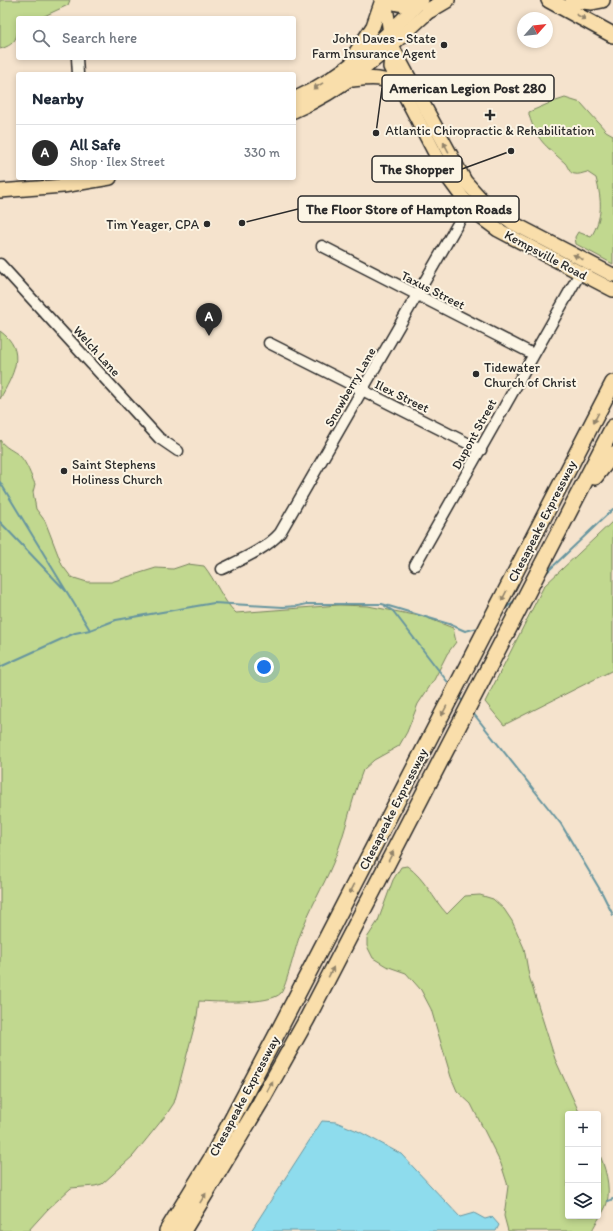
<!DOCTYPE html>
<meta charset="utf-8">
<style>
:root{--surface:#fff;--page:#f6f6f7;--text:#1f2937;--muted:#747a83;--line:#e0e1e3;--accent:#2b2b2b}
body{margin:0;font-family:Itim,sans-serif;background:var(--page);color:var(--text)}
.controls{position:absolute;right:12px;bottom:12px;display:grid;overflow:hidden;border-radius:4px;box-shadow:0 2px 6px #0003}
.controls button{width:36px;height:36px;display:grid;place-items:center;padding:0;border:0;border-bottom:1px solid var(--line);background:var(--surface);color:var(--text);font:20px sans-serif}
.compass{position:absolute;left:517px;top:12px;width:36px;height:36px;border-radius:50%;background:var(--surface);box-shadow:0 2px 6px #0003;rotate:63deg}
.you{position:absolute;left:264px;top:667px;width:14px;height:14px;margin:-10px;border:3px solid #fff;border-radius:50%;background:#1a73e8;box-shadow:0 0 0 6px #1a73e833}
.badge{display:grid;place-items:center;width:26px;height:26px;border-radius:50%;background:var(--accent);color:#fff;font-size:13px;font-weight:700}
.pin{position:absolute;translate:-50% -33px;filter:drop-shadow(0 1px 2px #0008)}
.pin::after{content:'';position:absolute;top:21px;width:14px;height:12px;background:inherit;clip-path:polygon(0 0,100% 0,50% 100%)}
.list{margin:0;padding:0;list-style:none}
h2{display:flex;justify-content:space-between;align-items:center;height:52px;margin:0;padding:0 16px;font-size:17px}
h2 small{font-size:13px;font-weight:400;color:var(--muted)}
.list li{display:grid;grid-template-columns:26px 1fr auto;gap:12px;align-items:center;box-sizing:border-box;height:56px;padding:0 16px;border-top:1px solid var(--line)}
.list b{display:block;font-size:15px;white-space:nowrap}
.list p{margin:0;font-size:13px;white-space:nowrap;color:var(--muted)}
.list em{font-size:13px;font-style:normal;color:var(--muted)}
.icon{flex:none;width:22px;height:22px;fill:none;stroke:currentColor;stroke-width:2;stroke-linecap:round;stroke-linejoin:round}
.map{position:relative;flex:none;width:613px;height:1231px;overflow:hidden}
.search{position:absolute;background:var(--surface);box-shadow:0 2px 6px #0003;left:16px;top:16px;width:280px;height:44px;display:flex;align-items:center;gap:10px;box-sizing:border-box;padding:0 14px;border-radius:4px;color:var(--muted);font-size:15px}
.panel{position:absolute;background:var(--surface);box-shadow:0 2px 6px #0003;left:16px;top:72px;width:280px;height:108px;border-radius:4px}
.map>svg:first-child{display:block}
.green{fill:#c1d88f;stroke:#76825d}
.water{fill:#8edced;stroke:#66959f}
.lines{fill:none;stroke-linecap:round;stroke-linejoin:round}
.stream{stroke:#66959f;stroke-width:2}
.minor-casing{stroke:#2b2b2b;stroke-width:13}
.major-casing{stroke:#2b2b2b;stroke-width:16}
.highway-casing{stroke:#2b2b2b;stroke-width:18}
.minor{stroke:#fcf5e5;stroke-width:10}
.major{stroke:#f9deab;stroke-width:13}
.highway{stroke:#f9deab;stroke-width:15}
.oneway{fill:#92846b}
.poi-dot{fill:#2b2b2b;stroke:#fcf5e5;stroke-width:1.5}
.labels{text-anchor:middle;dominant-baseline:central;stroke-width:4;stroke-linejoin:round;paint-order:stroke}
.poi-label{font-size:13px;fill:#2b2b2b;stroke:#fcf5e5;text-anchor:end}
.street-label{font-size:13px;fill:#2b2b2b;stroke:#fcf5e5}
.leader{fill:none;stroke:#2b2b2b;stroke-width:1.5}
.callout-dot{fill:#2b2b2b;stroke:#fcf5e5;stroke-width:1.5}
.callout{fill:#fcf5e5;stroke:#2b2b2b;stroke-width:1.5}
.callout-label{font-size:14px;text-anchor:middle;font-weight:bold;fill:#2b2b2b}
</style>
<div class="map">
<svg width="613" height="1231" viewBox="0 0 613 1231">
<rect width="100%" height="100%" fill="#f5e3cd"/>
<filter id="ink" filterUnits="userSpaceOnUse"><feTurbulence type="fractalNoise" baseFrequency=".025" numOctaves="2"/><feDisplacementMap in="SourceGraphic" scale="8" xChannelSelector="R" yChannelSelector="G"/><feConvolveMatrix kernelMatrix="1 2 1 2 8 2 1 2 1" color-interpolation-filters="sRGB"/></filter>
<g filter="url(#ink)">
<!-- green -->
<g class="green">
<path d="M0 0H70L68 5 40 18H18C18 35 18 44 0 49Z"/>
<path d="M565 98 581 103 606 131 613 135V264L576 244 575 237 578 232 591 237C603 217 602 201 596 178L587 172C583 173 578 175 575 174 569 174 568 166 565 163 545 145 537 141 529 115V112L550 103Z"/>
<path d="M0 331C28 351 13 375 0 399Z"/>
<path d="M0 440C5 448 13 450 20 456 27 463 31 476 35 484L33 492 36 509 45 521 62 565 71 577 87 582H111L156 568 173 569 188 564 204 566C216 581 222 600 236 613L339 605 368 606 425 617 453 628 456 642 447 654 434 680 418 704 407 732 399 746 374 760 363 770C351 800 346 833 333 863 323 887 309 910 300 935 296 945 286 987 281 993 270 1005 216 1002 199 1001L197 1016 178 1089 174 1103 166 1115 133 1156 102 1184 95 1186 71 1188 48 1209 28 1231H0Z"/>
<path d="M613 521V670L504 725 485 702 544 586Z"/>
<path d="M407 866C426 880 432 898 447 914L465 896 480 895 493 899 504 909 512 921 524 948 529 976 555 1059 580 1114H568V1216H598V1151C605 1166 611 1186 607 1203 604 1213 596 1221 592 1231H508L504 1216 508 1186 501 1164 471 1104 457 1091 451 1077 431 1009 421 990 406 973 386 966 373 958 367 946V938L378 921 393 880 401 867Z"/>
</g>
<!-- water -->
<path class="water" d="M322 1121 336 1122 360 1132 401 1154 460 1217 474 1213 485 1219 492 1217 499 1225 496 1231H251Z"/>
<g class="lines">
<!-- stream -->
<g class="stream">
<path d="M0 482 90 630"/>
<path d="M0 522 66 591"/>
<path d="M545 574 613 509"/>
<path d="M385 606 393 611 450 685"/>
<path d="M504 610 515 600"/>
<path d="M0 667 75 633 90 630 116 620 214 603 283 607 298 606 307 604H382L449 624 465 631 478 628"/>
<path d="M459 697 463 702"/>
<path d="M473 713 561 824 602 893 613 915"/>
<path d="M608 1201 613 1199"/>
</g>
<!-- minor casing -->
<g class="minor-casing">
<g id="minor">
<path d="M77 58 78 74"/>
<path d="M322 246 533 354"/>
<path d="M0 264 159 438 178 451"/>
<path d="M269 343 481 450"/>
<path d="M415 565 580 273"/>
<path d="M222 569C242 559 266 549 280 533L464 213 475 201"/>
</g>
</g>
<!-- major casing -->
<g class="major-casing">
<g id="major">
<path d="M385 0 392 46 390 67 448 178 462 197 479 216 498 230 613 290"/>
<path d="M390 0C399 8 409 4 419 0"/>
<path d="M392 46 465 181 484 202 513 223 613 275"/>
<path d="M354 55 373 26 382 0"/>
<path d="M352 80C371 78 384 76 400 88"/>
<path d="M294 99C343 77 384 38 422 0"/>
<path d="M294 111C351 87 393 44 438 3"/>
<path d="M0 191 63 186 110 178"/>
</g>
</g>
<!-- highway casing -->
<g class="highway-casing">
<g id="highway">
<path d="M549 0 613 35"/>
<path d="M573 0 592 2 602 0"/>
<path d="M430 10 447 0"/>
<path d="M595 477 613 454"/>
<path d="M167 1231 211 1159 280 1028 613 383"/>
<path d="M183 1231 260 1103 307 1019 613 427"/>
</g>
</g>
<!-- minor -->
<use href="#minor" class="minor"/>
<!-- major -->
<use href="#major" class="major"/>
<!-- highway -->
<use href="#highway" class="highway"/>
</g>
<!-- one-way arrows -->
<defs><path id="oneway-solid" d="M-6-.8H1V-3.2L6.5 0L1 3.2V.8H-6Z"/></defs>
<g class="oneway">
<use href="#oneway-solid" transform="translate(581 17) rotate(28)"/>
<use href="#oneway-solid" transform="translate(318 86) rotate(148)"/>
<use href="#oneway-solid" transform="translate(446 147) rotate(-118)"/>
<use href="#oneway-solid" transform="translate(578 257) rotate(-153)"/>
<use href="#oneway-solid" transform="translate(596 418) rotate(117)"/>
<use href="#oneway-solid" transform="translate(504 596) rotate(117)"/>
<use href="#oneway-solid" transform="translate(444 711) rotate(118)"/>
<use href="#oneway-solid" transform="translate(391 856) rotate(-63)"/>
<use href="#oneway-solid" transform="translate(352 889) rotate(117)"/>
<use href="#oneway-solid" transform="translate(331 972) rotate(-63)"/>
<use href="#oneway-solid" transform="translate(270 1086) rotate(-61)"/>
<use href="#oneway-solid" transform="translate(203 1198) rotate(-58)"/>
</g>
</g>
<!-- markers -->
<g class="poi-dot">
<circle cx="444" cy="45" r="4"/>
<path d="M488 109h4v4h4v4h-4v4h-4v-4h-4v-4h4z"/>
<circle cx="207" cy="224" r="4"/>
<circle cx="476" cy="374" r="4"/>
<circle cx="64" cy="471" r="4"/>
</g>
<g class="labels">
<!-- poi labels -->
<g class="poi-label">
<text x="436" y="38">John Daves - State<tspan x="436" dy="15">Farm Insurance Agent</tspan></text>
<text x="490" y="130" text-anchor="middle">Atlantic Chiropractic &amp; Rehabilitation</text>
<text x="199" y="224">Tim Yeager, CPA</text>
<text x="484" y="367" text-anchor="start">Tidewater<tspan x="484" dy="15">Church of Christ</tspan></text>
<text x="72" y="464" text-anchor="start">Saint Stephens<tspan x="72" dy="15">Holiness Church</tspan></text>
</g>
<!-- street labels -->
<g class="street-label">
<text transform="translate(546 255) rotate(28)">Kempsville Road</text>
<text transform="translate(433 290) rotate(27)">Taxus Street</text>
<text transform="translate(97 351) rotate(48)">Welch Lane</text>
<text transform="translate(350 387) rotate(-60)">Snowberry Lane</text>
<text transform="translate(402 396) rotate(26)">Ilex Street</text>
<text transform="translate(474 434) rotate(-61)">Dupont Street</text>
<text transform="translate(542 521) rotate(-63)">Chesapeake Expressway</text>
<text transform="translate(393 809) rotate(-63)">Chesapeake Expressway</text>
<text transform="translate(244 1096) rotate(-62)">Chesapeake Expressway</text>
</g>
</g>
<!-- callouts -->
<path class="leader" d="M376 133L382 88M511 151L462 169M242 223L298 209"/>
<g class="callout-dot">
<circle cx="376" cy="133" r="4"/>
<circle cx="511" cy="151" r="4"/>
<circle cx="242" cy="223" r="4"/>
</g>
<g class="callout">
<rect x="382" y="75" width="172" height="26" rx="4"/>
<rect x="372" y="156" width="90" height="26" rx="4"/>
<rect x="298" y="196" width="221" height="26" rx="4"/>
</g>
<g class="callout-label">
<text x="468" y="93">American Legion Post 280</text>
<text x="417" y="174">The Shopper</text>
<text x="409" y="214">The Floor Store of Hampton Roads</text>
</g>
</svg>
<div class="controls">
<button>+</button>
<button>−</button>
<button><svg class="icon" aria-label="layers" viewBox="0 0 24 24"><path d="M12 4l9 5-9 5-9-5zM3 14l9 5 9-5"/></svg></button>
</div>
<svg class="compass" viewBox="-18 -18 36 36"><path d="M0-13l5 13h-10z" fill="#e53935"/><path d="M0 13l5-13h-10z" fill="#747a83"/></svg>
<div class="you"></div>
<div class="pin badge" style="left:209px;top:336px">A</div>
<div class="search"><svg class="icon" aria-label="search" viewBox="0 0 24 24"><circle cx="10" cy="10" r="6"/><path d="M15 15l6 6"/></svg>Search here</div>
<section class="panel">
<h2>Nearby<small></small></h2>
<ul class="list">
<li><span class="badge">A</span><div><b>All Safe</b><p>Shop · Ilex Street</p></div><em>330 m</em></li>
</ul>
</section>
</div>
